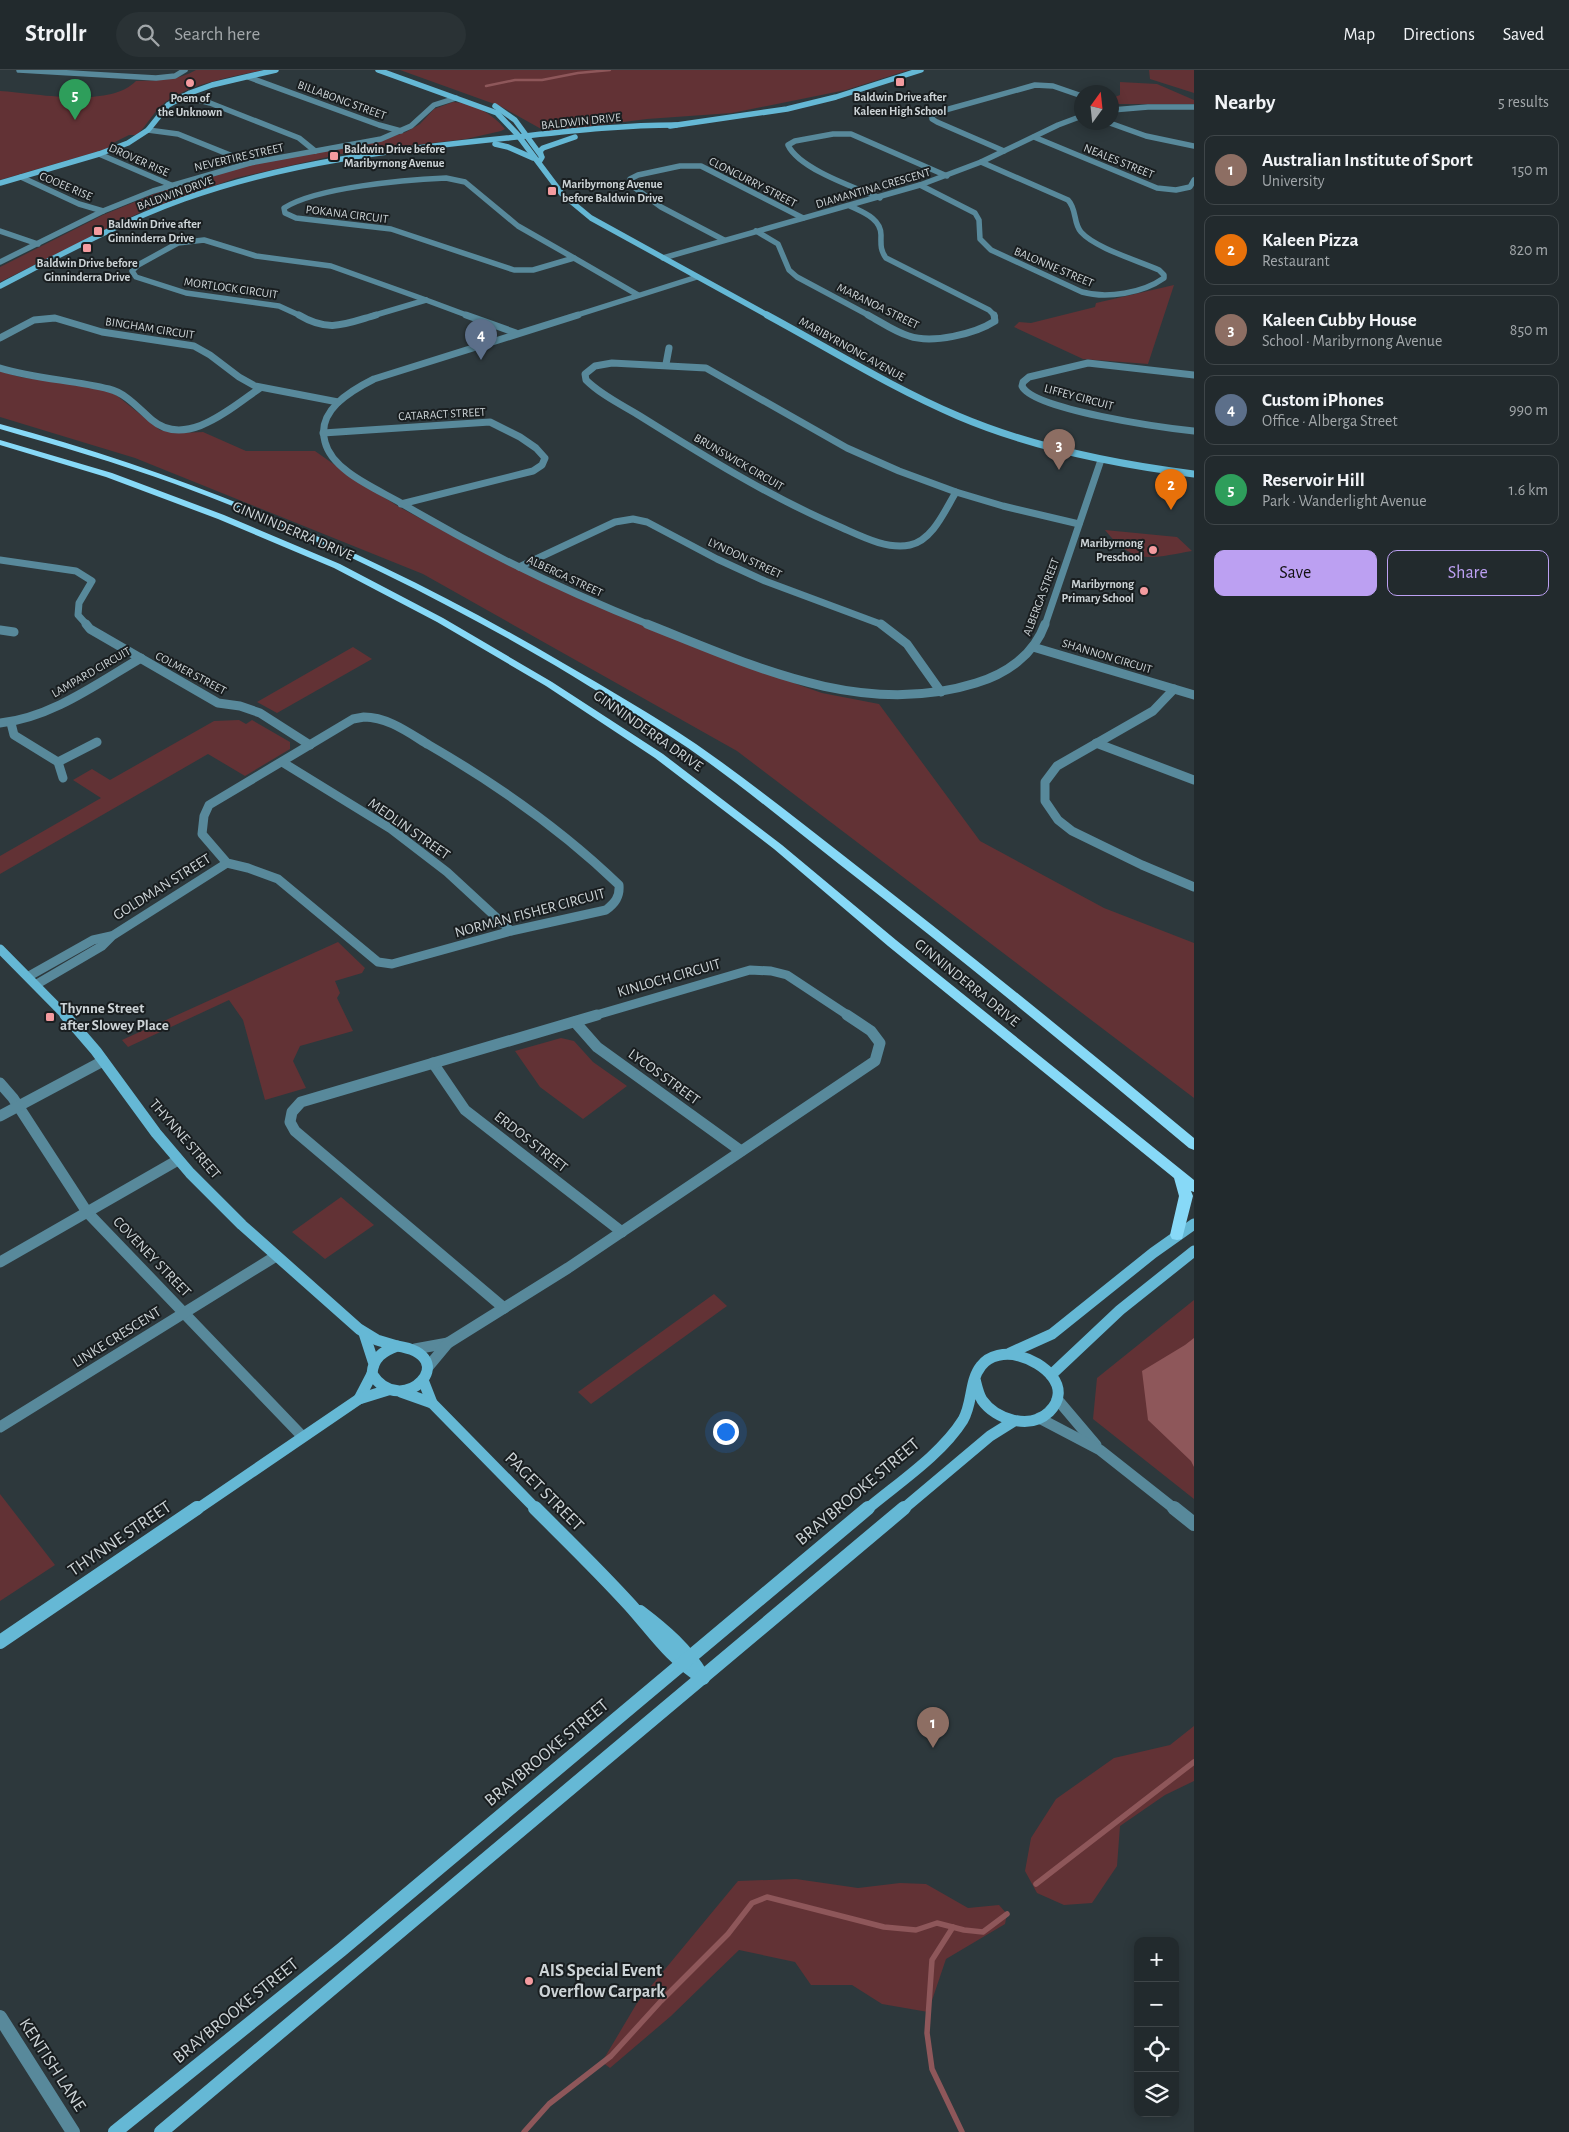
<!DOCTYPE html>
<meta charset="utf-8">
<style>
:root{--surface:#222a2d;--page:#2a3235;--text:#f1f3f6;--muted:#a2a7aa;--line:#3f4649;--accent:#bca0f2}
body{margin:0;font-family:"Alegreya Sans",sans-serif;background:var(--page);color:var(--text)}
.controls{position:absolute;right:15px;bottom:15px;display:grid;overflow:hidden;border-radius:10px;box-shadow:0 2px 12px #0003}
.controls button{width:45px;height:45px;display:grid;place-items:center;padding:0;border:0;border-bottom:1px solid var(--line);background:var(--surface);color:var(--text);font:25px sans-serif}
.compass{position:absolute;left:1074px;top:15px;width:45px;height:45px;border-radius:50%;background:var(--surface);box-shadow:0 2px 12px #0003;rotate:15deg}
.you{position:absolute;left:725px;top:1361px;width:18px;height:18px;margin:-12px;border:4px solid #fff;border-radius:50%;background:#1a73e8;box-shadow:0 0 0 8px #1a73e833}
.badge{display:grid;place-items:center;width:32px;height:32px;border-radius:50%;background:var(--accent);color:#fff;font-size:16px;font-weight:700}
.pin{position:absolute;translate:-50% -41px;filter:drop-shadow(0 1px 2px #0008)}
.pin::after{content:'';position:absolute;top:26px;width:18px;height:15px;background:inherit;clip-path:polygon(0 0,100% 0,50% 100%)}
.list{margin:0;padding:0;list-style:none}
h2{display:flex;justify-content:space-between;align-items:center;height:65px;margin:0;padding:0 20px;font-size:21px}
h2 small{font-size:16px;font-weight:400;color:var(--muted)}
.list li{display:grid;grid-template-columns:32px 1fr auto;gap:15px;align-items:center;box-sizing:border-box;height:70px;margin:0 10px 10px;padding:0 10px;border:1px solid var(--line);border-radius:10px}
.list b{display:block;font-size:19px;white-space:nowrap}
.list p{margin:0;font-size:16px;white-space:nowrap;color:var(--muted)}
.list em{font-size:16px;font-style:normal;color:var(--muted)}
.actions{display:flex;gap:10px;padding:15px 20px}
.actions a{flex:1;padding:11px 0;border:1px solid var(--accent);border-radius:10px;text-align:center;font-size:18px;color:var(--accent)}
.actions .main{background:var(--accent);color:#111}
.icon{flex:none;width:28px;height:28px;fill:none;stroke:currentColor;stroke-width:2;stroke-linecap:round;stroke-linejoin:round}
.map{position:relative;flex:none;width:1194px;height:2062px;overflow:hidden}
header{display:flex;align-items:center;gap:30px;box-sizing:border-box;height:70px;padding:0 25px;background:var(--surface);border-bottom:1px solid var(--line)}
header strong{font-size:24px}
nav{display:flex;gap:28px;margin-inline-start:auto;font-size:18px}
.search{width:350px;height:45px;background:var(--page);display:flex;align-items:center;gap:12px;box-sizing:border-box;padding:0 18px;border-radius:28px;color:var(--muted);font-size:19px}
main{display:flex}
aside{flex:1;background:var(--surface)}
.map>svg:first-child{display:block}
.green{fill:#623235}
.water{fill:#8e575a}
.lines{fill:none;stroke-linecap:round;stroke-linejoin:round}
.stream-far1{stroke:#8e575a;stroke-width:2.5}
.stream{stroke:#8e575a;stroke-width:5.5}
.street-far4{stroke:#58899b;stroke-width:5.5}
.street-far3{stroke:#58899b;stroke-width:7}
.street-far2{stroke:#58899b;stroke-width:9}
.street-far1{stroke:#58899b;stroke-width:11}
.street{stroke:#58899b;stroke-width:14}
.secondary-far4{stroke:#65b8d5;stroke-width:5.5}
.secondary-far3{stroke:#65b8d5;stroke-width:7}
.secondary-far2{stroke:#65b8d5;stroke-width:9}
.secondary-far1{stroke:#65b8d5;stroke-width:11}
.secondary{stroke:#65b8d5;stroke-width:14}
.primary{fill:#87d9f7;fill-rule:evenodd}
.poi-dot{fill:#f49b9f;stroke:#191e20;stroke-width:2}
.labels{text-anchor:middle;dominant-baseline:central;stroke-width:4;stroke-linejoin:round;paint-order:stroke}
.far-poi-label{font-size:12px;font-weight:bold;fill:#ccd3d6;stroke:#191e20}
.far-street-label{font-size:12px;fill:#ccd3d6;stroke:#191e20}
.street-label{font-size:15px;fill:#ccd3d6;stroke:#191e20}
.poi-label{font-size:15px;font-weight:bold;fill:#ccd3d6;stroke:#191e20;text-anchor:start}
.near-street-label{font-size:18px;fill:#ccd3d6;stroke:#191e20}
.near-poi-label{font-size:18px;font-weight:bold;fill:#ccd3d6;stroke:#191e20;text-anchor:start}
</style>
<header>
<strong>Strollr</strong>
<div class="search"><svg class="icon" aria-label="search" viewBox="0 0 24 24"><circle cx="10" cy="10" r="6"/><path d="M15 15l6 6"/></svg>Search here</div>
<nav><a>Map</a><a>Directions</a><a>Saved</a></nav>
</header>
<main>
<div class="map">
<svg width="1194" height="2062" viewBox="0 0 1194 2062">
<rect width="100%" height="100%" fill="#2d383c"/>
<!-- green -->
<g class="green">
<path d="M196 0H263C233 7 185 14 161 36 152 45 146 56 137 65H129L109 75 113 77 0 110V21C35 23 109 39 136 11 157 10 178 11 196 0Z"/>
<path d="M400 0H909L846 20 732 43 647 49 553 61 543 60 500 36Z"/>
<path d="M1149 0H1194V23L1150 9Z"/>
<path d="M1120 12 1157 14 1194 30V34H1116L1112 33V28L1120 25Z"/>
<path d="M453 32C473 33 492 43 505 59L501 61 466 69 341 84 236 108 143 141 0 212V197L103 145 171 117 265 91 382 70 406 62 420 54 434 39Z"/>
<path d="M1174 215 1148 294 1083 289 1014 257 1019 252 1031 253 1095 237 1096 233Z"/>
<path d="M0 301 20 307 100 318 116 325 160 360 180 363 203 362 246 381H315L356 410 401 438 488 485 799 615 822 623 879 634 980 771 1104 838 1194 873V1028L737 681 423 504 135 388 0 347Z"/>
<path d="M1105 460 1177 467 1192 481C1151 488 1134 496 1105 460Z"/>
<path d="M353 577 372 589 277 643 257 632Z"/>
<path d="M239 650 246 654 252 650 290 672V679L245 706 208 684 0 804V786L101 728 73 710 92 699 110 710 214 651Z"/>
<path d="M338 872 365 898 362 903 335 911 340 923 337 928 353 961 300 976 293 991 306 1018 265 1030 243 950 229 930 128 977 122 970Z"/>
<path d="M561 968 574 971 593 992 627 1016 583 1049 540 1017 515 981Z"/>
<path d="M341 1127 374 1155 325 1189 292 1162Z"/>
<path d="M714 1224 727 1236 591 1334 578 1322Z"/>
<path d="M1194 1230V1429L1093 1349 1097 1308Z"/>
<path d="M0 1424 55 1495 0 1531Z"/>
<path d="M1194 1656V1711L1165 1725 1120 1756 1117 1796 1092 1833 1064 1835 1037 1823 1025 1801 1031 1768 1056 1729 1114 1688 1170 1675Z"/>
<path d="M796 1809 858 1818 900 1813 926 1814 968 1838 999 1835 1007 1844 1005 1854 946 1889 928 1942 882 1934 852 1915H811L795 1892 739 1880 671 1946 610 1998 602 1992 637 1933 738 1811Z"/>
</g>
<!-- water -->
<path class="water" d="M1194 1268V1397L1191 1391 1148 1350 1142 1301 1185 1275Z"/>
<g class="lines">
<!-- stream-far1 -->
<path class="stream-far1" d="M486 16 515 10H542L578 3 610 0"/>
<!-- stream -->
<g class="stream">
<path d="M1036 1814 1194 1692"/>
<path d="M953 1857 932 1890 927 1963 932 1999 962 2062"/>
<path d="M524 2062 549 2034 611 1986 661 1931 728 1864 752 1833 767 1827 884 1857 916 1860 937 1853 964 1860 983 1862 1007 1844"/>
</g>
<!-- street-far4 -->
<g class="street-far4">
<path d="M19 0 156 8 175 6 185 0"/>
<path d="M248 7 379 55 401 61"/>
<path d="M183 26 210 33 299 68 315 81"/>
<path d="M1112 40 1148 37H1194"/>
<path d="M1107 52 1146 66 1194 76"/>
<path d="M148 60 178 64 250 93"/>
<path d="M1034 67 1157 118 1176 120 1190 117 1194 110"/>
<path d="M1004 81 937 52 932 49V46L938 42 1035 15 1053 16 1082 26"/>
<path d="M99 84 171 115"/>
<path d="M21 107 79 134 103 141"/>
<path d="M446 108 465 112 518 156 574 188 533 200H514L391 159 296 148 285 143 284 138C317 117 405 110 446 108Z"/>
<path d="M920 115 975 143 979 150 980 169 991 180 1082 222C1107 229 1143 223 1164 208V205L1159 200C1139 191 1095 178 1081 162 1073 153 1077 139 1068 130L981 92"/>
<path d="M880 128C856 118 799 99 788 75L795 71 833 64H851L947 106"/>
<path d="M850 136C862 142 881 148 881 165 881 174 880 180 886 188L989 240 995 246"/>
<path d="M0 161 38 174"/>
<path d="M756 161 778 174 789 200 797 207 870 246"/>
<path d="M724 170 661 137 631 115 630 109 638 105 680 96H701L803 148"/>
<path d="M574 188 638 225"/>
<path d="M663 188 920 115 981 92 1058 55 1082 46"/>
<path d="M0 192 103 141 153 121 250 93 381 69 411 56 434 35 456 28"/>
<path d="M426 230 469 246"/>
<path d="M301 246 279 236 186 223 136 207 132 201 138 195 178 173 204 170 256 186 331 196 426 230"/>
<path d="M372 246 426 230"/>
<path d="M574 246 697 207"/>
</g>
<!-- street-far3 -->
<g class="street-far3">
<path d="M299 245C329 263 345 254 376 245"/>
<path d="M466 245 516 263"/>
<path d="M578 245 374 309C350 321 316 341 325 372 332 401 377 419 401 433 480 480 564 521 650 555"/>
<path d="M868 245C881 252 895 262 909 266 932 274 975 264 995 251L994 245"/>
<path d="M0 268 34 250 55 248 102 262 194 276 210 285 239 307 255 316 338 332"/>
<path d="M612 293 706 298 847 378 899 401 956 422C945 440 933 470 910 475 886 480 859 465 838 456 768 426 704 386 640 346 622 335 601 325 586 310L585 304 595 296Z"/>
<path d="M666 294 669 278"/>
<path d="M0 298C36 309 73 310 109 319 126 323 139 339 152 350 186 379 231 338 260 318"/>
<path d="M1194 305 1088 293 1029 307 1023 312 1022 316C1033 340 1165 358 1194 361"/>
<path d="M323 363 490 352 520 367 536 378 545 388 542 395 533 401 401 434"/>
<path d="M956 422 1003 436 1079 454"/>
<path d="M0 490 76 501 92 511 79 533 78 545 87 555"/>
<path d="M519 497 615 452 633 449 647 452 717 489 765 511 883 555"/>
<path d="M1045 555 1101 390"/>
</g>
<!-- street-far2 -->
<g class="street-far2">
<path d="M86 554 90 559 218 633 240 636 260 643 310 675"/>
<path d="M647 554C751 595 862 649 976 613 1006 604 1034 585 1045 554"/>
<path d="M881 554 907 574 941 622"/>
<path d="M0 560 14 562"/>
<path d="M1033 577 1194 625"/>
<path d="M1174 619 1153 641 1057 696 1045 712V731L1058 750 1072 761 1142 795 1194 817"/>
<path d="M364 647C388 647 409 663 429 675 498 715 562 760 619 815 620 827 615 833 606 840L511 861 392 894 378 892 278 809 248 798 227 793 202 764 204 746 209 735 353 649Z"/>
<path d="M0 653C51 648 98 613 141 588"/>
<path d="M11 653 14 665 58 692 63 708"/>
<path d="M1096 673 1194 710"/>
<path d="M58 692 97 672"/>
<path d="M282 692 391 759 447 802 511 861"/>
<path d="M29 906 93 870 111 866"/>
<path d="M37 914 102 876 112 866 227 793"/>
<path d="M593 946 750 900 771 901 787 905 849 946"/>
</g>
<!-- street-far1 -->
<g class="street-far1">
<path d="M575 952 597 977 741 1081"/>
<path d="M433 993 465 1040 622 1162"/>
<path d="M0 1013 13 1028 87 1142 302 1366"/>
<path d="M0 1046 103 991"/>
<path d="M0 1192 178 1090"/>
<path d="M504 1238 295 1061 290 1052 292 1042 301 1032 597 945"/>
<path d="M504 1238 568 1198 875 991 880 973 871 961 847 945"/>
<path d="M415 1279 448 1273"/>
<path d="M428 1297 448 1273 504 1238"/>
<path d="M1057 1329 1096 1375"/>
<path d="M1039 1348 1100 1380 1176 1440"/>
<path d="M0 1357 276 1186"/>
</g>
<!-- street -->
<g class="street">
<path d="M1174 1438 1194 1454"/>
<path d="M0 1947 73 2062"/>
</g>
<!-- secondary-far4 -->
<g class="secondary-far4">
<path d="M378 0 497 43 517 64 562 124 591 148 769 246"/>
<path d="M495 36 515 50 542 87 539 92"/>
<path d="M670 56 787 39 836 27 921 0"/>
<path d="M495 74 508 77 533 88"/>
<path d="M541 85 540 81 543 78 575 67"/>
<path d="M0 113 99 84 128 73 148 60 168 35 190 23 212 15 276 0"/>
<path d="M0 216C60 185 120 152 184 129 287 92 398 79 507 68 563 62 619 55 676 55"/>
</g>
<!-- secondary-far3 -->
<path class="secondary-far3" d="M767 245C830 279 892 318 958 346 1033 378 1114 394 1194 404"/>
<!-- secondary-far2 -->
<path class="secondary-far2" d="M0 879 66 946"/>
<!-- secondary-far1 -->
<g class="secondary-far1">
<path d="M65 945 96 981 156 1063 190 1103 242 1155 359 1259 377 1270 397 1276"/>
<path d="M364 1263 373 1291"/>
<path d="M397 1276C465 1286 402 1351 372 1304 373 1288 383 1281 397 1276Z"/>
<path d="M1010 1283 1052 1264 1153 1183 1194 1154"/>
<path d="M1051 1305 1120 1240 1194 1181"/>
<path d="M423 1310 432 1333 537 1440"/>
<path d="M401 1322 432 1333"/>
<path d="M359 1329 372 1304"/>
<path d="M196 1440 359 1329 388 1320"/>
<path d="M866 1440C898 1413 941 1385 963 1350 973 1333 969 1311 981 1296 989 1285 1006 1282 1019 1286 1043 1292 1074 1317 1049 1342 1030 1360 996 1350 982 1330 978 1323 977 1317 975 1309"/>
<path d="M902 1440 990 1366 1014 1351"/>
</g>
<!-- secondary -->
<g class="secondary">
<path d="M535 1438C567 1470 600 1502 630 1535 656 1564 668 1585 703 1608"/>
<path d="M640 1542C665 1561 686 1579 702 1606"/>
<path d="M0 1572 197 1438"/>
<path d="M115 2062 341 1880 868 1438"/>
<path d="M161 2062 904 1438"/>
</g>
<!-- primary -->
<g class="primary">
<path d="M0 354C198 407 386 489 563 593 608 619 653 645 696 674 748 710 798 750 848 789 965 880 1080 973 1194 1068V1080L1189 1078C1074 982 958 886 839 794 789 755 740 714 688 678 645 649 600 623 556 596 435 525 307 462 175 414 117 393 59 376 0 359Z"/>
<path d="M0 370 112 403 224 445 340 494 443 548 552 612 663 684 782 775 896 870 1194 1110V1122L1191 1121 1193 1126 1182 1169 1177 1170 1172 1169 1170 1165 1179 1126 1174 1108 888 876 774 779 655 688 546 616 437 552 334 498 218 449 106 407 0 375Z"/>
</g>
</g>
<!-- markers -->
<g class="poi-dot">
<rect x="895" y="7" width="10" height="10" rx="2.5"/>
<circle cx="190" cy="13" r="5"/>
<rect x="329" y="81" width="10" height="10" rx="2.5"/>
<rect x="547" y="116" width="10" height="10" rx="2.5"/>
<rect x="93" y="156" width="10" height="10" rx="2.5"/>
<rect x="82" y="173" width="10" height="10" rx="2.5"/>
<circle cx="1153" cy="480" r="5"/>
<circle cx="1144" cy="521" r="5"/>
<rect x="45" y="942" width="10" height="10" rx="2.5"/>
<circle cx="529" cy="1911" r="5"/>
</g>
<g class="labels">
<!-- far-poi labels -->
<g class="far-poi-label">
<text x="900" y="27">Baldwin Drive after<tspan x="900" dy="14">Kaleen High School</tspan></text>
<text x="190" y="28">Poem of<tspan x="190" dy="14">the Unknown</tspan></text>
<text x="344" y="79" text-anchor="start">Baldwin Drive before<tspan x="344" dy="14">Maribyrnong Avenue</tspan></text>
<text x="562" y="114" text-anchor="start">Maribyrnong Avenue<tspan x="562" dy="14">before Baldwin Drive</tspan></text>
<text x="108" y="154" text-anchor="start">Baldwin Drive after<tspan x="108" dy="14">Ginninderra Drive</tspan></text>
<text x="87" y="193">Baldwin Drive before<tspan x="87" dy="14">Ginninderra Drive</tspan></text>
<text x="1143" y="473" text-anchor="end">Maribyrnong<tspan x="1143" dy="14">Preschool</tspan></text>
<text x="1134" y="514" text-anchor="end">Maribyrnong<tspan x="1134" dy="14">Primary School</tspan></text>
</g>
<!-- far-street labels -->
<g class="far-street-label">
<text transform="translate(342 30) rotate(20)">BILLABONG STREET</text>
<text transform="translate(581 51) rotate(-6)">BALDWIN DRIVE</text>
<text transform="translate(239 87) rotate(-13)">NEVERTIRE STREET</text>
<text transform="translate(139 90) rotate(24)">DROVER RISE</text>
<text transform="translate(1119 91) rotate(22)">NEALES STREET</text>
<text transform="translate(753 112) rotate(27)">CLONCURRY STREET</text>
<text transform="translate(66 116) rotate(23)">COOEE RISE</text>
<text transform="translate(873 118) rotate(-16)">DIAMANTINA CRESCENT</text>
<text transform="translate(175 123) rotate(-20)">BALDWIN DRIVE</text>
<text transform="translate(347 144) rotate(7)">POKANA CIRCUIT</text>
<text transform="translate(1054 197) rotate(23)">BALONNE STREET</text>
<text transform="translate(231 218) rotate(8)">MORTLOCK CIRCUIT</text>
<text transform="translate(878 236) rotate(26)">MARANOA STREET</text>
<text transform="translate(150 258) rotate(9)">BINGHAM CIRCUIT</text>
<text transform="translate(852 279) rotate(29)">MARIBYRNONG AVENUE</text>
<text transform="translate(1079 327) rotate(15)">LIFFEY CIRCUIT</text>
<text transform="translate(442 344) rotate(-3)">CATARACT STREET</text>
<text transform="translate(739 392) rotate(30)">BRUNSWICK CIRCUIT</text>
<text transform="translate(745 488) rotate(25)">LYNDON STREET</text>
<text transform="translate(565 506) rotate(25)">ALBERGA STREET</text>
<text transform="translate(1041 527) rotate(-69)">ALBERGA STREET</text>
<text transform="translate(1107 586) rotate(17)">SHANNON CIRCUIT</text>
<text transform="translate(91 602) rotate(-30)">LAMPARD CIRCUIT</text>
<text transform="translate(191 603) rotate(28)">COLMER STREET</text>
</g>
<!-- street labels -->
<g class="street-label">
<text transform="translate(293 461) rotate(23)">GINNINDERRA DRIVE</text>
<text transform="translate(648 661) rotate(35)">GINNINDERRA DRIVE</text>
<text transform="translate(409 759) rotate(35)">MEDLIN STREET</text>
<text transform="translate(162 817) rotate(-32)">GOLDMAN STREET</text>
<text transform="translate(530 843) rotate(-15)">NORMAN FISHER CIRCUIT</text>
<text transform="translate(669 908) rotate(-16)">KINLOCH CIRCUIT</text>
<text transform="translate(967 913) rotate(39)">GINNINDERRA DRIVE</text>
<text transform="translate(664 1007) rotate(36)">LYCOS STREET</text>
<text transform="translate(185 1069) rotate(49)">THYNNE STREET</text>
<text transform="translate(531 1072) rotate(38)">ERDOS STREET</text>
<text transform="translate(152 1187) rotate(46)">COVENEY STREET</text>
<text transform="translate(117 1267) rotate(-32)">LINKE CRESCENT</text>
</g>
<!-- poi labels -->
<g class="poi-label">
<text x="60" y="938">Thynne Street<tspan x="60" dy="17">after Slowey Place</tspan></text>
</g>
<!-- near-street labels -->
<g class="near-street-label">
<text transform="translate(544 1422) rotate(45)">PAGET STREET</text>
<text transform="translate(858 1422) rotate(-40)">BRAYBROOKE STREET</text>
<text transform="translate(120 1469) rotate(-34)">THYNNE STREET</text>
<text transform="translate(547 1683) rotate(-40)">BRAYBROOKE STREET</text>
<text transform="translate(236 1941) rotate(-39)">BRAYBROOKE STREET</text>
<text transform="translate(52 1995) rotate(57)">KENTISH LANE</text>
</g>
<!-- near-poi labels -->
<g class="near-poi-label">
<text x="539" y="1901">AIS Special Event<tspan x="539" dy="21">Overflow Carpark</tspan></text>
</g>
</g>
</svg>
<div class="controls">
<button>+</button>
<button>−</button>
<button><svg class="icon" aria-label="locate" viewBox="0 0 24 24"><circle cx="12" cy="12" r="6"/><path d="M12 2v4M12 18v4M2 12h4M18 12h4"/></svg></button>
<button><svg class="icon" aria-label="layers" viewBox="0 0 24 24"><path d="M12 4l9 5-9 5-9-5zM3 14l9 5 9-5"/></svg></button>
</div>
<svg class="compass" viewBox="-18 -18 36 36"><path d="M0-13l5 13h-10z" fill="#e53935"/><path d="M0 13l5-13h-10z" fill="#a2a7aa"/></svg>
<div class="you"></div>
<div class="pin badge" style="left:933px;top:1678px;background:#8d6e63">1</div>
<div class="pin badge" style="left:1171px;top:440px;background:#e8710a">2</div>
<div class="pin badge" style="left:1059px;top:400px;background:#8d6e63">3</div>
<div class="pin badge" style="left:481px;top:290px;background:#5c6f8a">4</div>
<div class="pin badge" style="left:75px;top:50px;background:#2e9e5b">5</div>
</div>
<aside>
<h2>Nearby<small>5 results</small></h2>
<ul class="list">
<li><span class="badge" style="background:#8d6e63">1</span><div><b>Australian Institute of Sport</b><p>University</p></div><em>150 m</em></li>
<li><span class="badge" style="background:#e8710a">2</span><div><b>Kaleen Pizza</b><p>Restaurant</p></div><em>820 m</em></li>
<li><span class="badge" style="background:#8d6e63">3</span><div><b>Kaleen Cubby House</b><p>School · Maribyrnong Avenue</p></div><em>850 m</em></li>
<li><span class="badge" style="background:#5c6f8a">4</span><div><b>Custom iPhones</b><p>Office · Alberga Street</p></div><em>990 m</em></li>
<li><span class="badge" style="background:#2e9e5b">5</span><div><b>Reservoir Hill</b><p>Park · Wanderlight Avenue</p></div><em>1.6 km</em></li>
</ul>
<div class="actions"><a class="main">Save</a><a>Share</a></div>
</aside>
</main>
